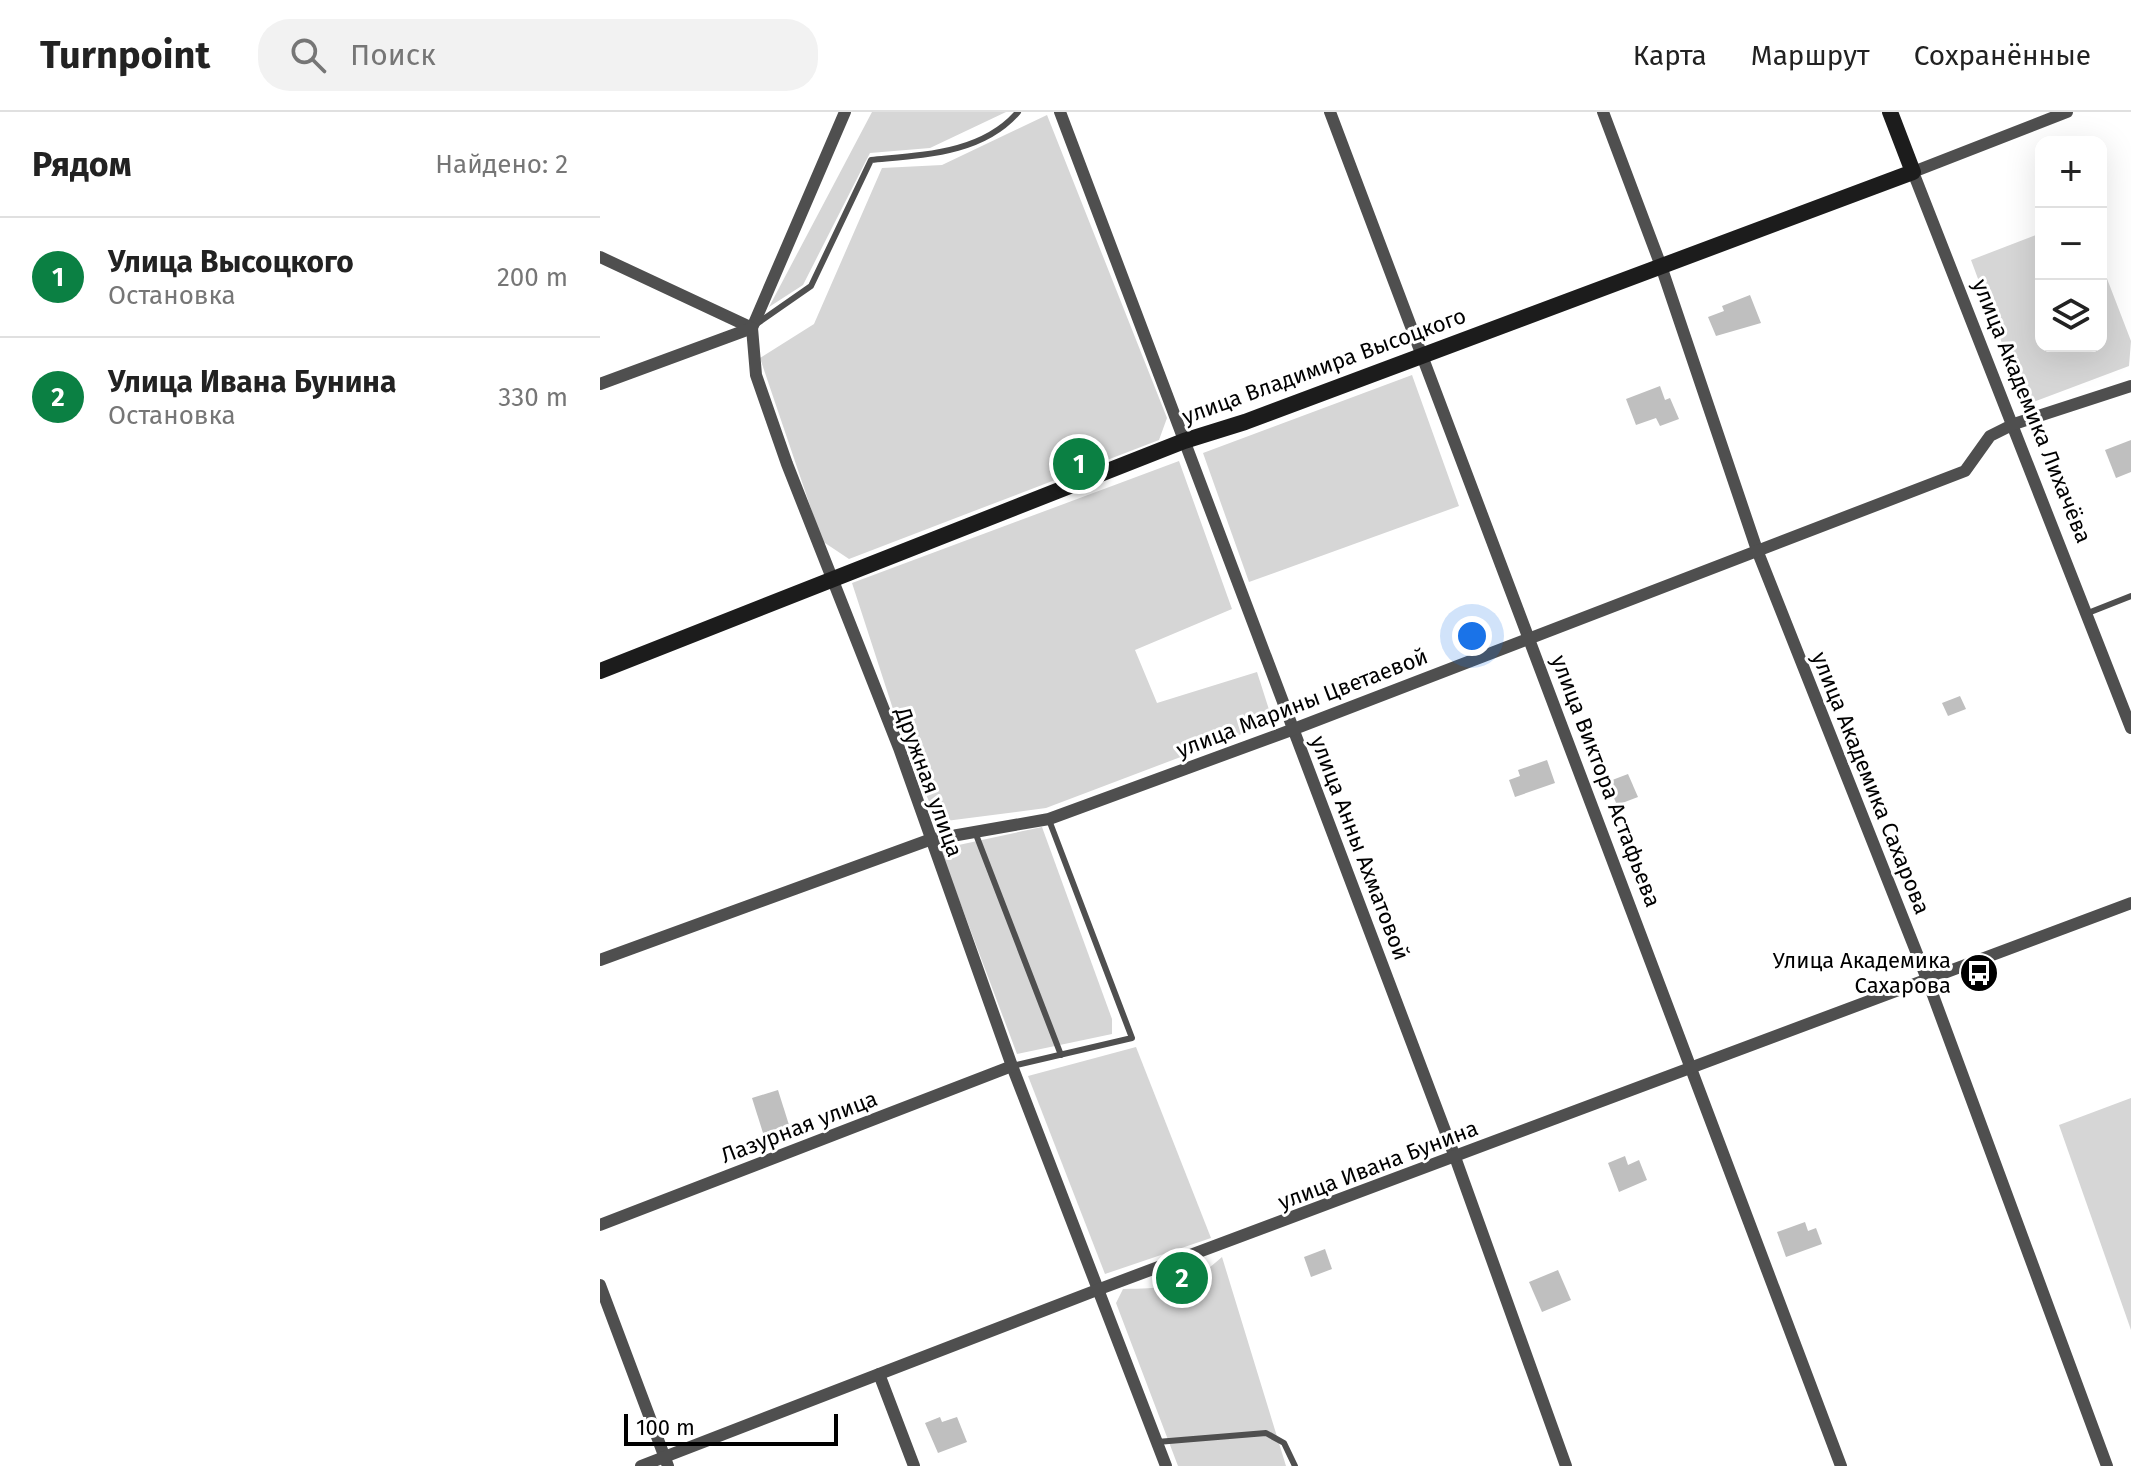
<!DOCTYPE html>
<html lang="ru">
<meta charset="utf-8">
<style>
:root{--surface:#fff;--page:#f2f2f2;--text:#222;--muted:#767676;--line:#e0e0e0;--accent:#0b8043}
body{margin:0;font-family:"Fira Sans",sans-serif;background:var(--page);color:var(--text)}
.controls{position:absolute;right:24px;top:24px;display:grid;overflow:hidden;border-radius:16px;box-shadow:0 8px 32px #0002}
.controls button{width:72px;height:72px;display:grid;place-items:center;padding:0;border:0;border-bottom:2px solid var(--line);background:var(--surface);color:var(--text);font:40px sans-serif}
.scale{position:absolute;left:24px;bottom:20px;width:214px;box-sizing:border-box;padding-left:8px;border:4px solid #000;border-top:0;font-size:22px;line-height:28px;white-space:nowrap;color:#000;-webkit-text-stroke:6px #fff;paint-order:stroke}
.you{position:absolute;left:872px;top:524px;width:28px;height:28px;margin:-20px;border:6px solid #fff;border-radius:50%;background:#1a73e8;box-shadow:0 0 0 12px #1a73e833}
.badge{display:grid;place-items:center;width:52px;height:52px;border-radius:50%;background:var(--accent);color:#fff;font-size:26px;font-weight:700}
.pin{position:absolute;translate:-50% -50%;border:4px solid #fff;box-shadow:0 2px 8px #0006}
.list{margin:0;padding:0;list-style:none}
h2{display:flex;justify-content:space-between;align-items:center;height:104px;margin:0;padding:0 32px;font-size:34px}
h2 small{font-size:26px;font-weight:400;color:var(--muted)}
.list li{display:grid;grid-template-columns:52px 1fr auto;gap:24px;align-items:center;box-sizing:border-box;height:120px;padding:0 32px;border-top:2px solid var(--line)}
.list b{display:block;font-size:30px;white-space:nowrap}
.list p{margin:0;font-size:26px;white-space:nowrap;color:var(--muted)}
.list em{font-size:26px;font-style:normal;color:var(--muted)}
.icon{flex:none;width:44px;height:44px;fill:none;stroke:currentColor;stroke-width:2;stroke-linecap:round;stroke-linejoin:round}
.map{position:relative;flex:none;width:1531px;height:1354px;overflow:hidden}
header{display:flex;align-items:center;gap:48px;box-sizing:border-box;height:112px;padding:0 40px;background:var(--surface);border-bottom:2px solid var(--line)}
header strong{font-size:38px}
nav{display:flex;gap:44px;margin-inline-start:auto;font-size:28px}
.search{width:560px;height:72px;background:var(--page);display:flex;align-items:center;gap:20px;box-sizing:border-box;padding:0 28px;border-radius:32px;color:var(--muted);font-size:30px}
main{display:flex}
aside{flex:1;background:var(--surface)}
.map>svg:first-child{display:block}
.green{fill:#d6d6d6}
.building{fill:#bfbfbf}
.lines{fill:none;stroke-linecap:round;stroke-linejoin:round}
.lane{stroke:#4f4f4f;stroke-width:6}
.street{stroke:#4f4f4f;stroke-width:12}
.secondary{stroke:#1c1c1c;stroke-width:16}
.labels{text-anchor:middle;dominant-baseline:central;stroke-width:6;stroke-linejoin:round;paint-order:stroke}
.street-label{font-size:22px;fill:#000;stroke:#fff}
.poi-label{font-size:22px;fill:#000;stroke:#fff;text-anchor:end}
</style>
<header>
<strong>Turnpoint</strong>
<div class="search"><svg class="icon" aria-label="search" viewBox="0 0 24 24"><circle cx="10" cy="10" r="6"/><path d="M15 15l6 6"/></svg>Поиск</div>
<nav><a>Карта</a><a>Маршрут</a><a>Сохранённые</a></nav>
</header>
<main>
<aside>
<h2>Рядом<small>Найдено: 2</small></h2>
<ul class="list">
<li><span class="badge">1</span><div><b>Улица Высоцкого</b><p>Остановка</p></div><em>200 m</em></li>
<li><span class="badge">2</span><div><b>Улица Ивана Бунина</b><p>Остановка</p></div><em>330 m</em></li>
</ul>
</aside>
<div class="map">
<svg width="1531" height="1354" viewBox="0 0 1531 1354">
<rect width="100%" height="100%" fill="#fff"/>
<!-- green -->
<g class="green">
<path d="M272 0H406L330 36 270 41 203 173 169 195Z"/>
<path d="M447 3 567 306 559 328 249 447 222 429 160 246 214 212 282 56 342 53Z"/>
<path d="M1441 121V234H1501V151L1531 229 1529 254 1425 293 1371 148Z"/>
<path d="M812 263 859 394 649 470 603 341Z"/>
<path d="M579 349 632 497 535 538 557 591 657 560 673 610 446 696 338 710 305 634 252 471Z"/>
<path d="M442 715 512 907V922L417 942 340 737Z"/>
<path d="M536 935 611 1126 505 1162 428 964Z"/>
<path d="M1531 986V1218L1459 1013Z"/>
<path d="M622 1145 686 1354H578L516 1191 523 1177C568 1176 588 1176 622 1145Z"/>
</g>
<!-- building -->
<g class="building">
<path d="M1150 183 1161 211 1116 224 1108 205 1124 199 1122 194Z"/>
<path d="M1060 274 1065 288 1070 286 1079 307 1060 314 1056 306 1036 313 1026 287Z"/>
<path d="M1531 328V360L1516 366 1505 338Z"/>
<path d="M1360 584 1366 597 1348 604 1342 591Z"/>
<path d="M947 648 955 671 915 685 909 668 920 664 918 658Z"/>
<path d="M1028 662 1038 685 1017 693 1007 670Z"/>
<path d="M178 978 189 1013 163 1021 152 986Z"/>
<path d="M1025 1044 1028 1053 1039 1048 1047 1068 1019 1080 1008 1051Z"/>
<path d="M1205 1110 1208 1119 1216 1116 1222 1132 1186 1145 1177 1120Z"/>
<path d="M725 1137 732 1157 711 1165 704 1145Z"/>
<path d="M958 1158 971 1188 942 1200 929 1170Z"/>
<path d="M340 1305 342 1310 357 1305 367 1330 338 1341 325 1311Z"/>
</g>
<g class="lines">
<!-- lane -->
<g class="lane">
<path d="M155 213 211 174 271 48C322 43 382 42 418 0"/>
<path d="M1488 501 1531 484"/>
<path d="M375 720 461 943"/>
<path d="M412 954 532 926 449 708"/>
<path d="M557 1330 666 1321 684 1331 695 1354"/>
</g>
<!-- street -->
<g class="street">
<path d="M245 0 152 216 156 263 187 352 299 636 412 954 566 1354"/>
<path d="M460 0 855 1045 966 1354"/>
<path d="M730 0 1241 1354"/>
<path d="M1003 0 1061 154 1157 438 1327 867 1507 1354"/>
<path d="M1467 0 1313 60 1531 616"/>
<path d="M0 145 152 216"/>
<path d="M0 272 152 216"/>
<path d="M0 848 329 728 449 707 694 617 1365 359 1390 324 1414 312 1531 274"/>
<path d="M0 1113 412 954"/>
<path d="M0 1173 68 1354"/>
<path d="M279 1262 314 1354"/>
<path d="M41 1354 497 1178 1531 791"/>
</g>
<!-- secondary -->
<path class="secondary" d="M0 559 584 329 645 310 1313 60 1290 0"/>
</g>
<!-- icons -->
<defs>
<g id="bus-disc" transform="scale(2)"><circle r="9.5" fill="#000" stroke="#fff"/><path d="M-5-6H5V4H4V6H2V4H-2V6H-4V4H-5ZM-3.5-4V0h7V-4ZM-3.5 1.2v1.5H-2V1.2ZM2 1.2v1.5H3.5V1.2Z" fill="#fff"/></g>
</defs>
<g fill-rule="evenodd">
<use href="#bus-disc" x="1379" y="861"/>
</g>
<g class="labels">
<!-- street labels -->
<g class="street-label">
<text transform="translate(724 254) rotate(-20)">улица Владимира Высоцкого</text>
<text transform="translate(1432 299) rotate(68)">улица Академика Лихачёва</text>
<text transform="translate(702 591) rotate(-21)">улица Марины Цветаевой</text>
<text transform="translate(1006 669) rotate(69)">улица Виктора Астафьева</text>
<text transform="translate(329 670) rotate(70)">Дружная улица</text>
<text transform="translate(1271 671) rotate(68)">улица Академика Сахарова</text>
<text transform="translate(760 736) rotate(69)">улица Анны Ахматовой</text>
<text transform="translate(199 1015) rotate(-21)">Лазурная улица</text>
<text transform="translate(778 1053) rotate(-21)">улица Ивана Бунина</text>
</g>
<!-- poi labels -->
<g class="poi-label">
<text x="1351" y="848">Улица Академика<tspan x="1351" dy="25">Сахарова</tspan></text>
</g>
</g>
</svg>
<div class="controls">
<button>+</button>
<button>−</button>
<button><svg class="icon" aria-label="layers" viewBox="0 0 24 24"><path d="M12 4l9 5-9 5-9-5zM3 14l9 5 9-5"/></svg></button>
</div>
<div class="scale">100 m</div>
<div class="you"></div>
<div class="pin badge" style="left:479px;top:352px">1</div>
<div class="pin badge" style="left:582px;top:1166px">2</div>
</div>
</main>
